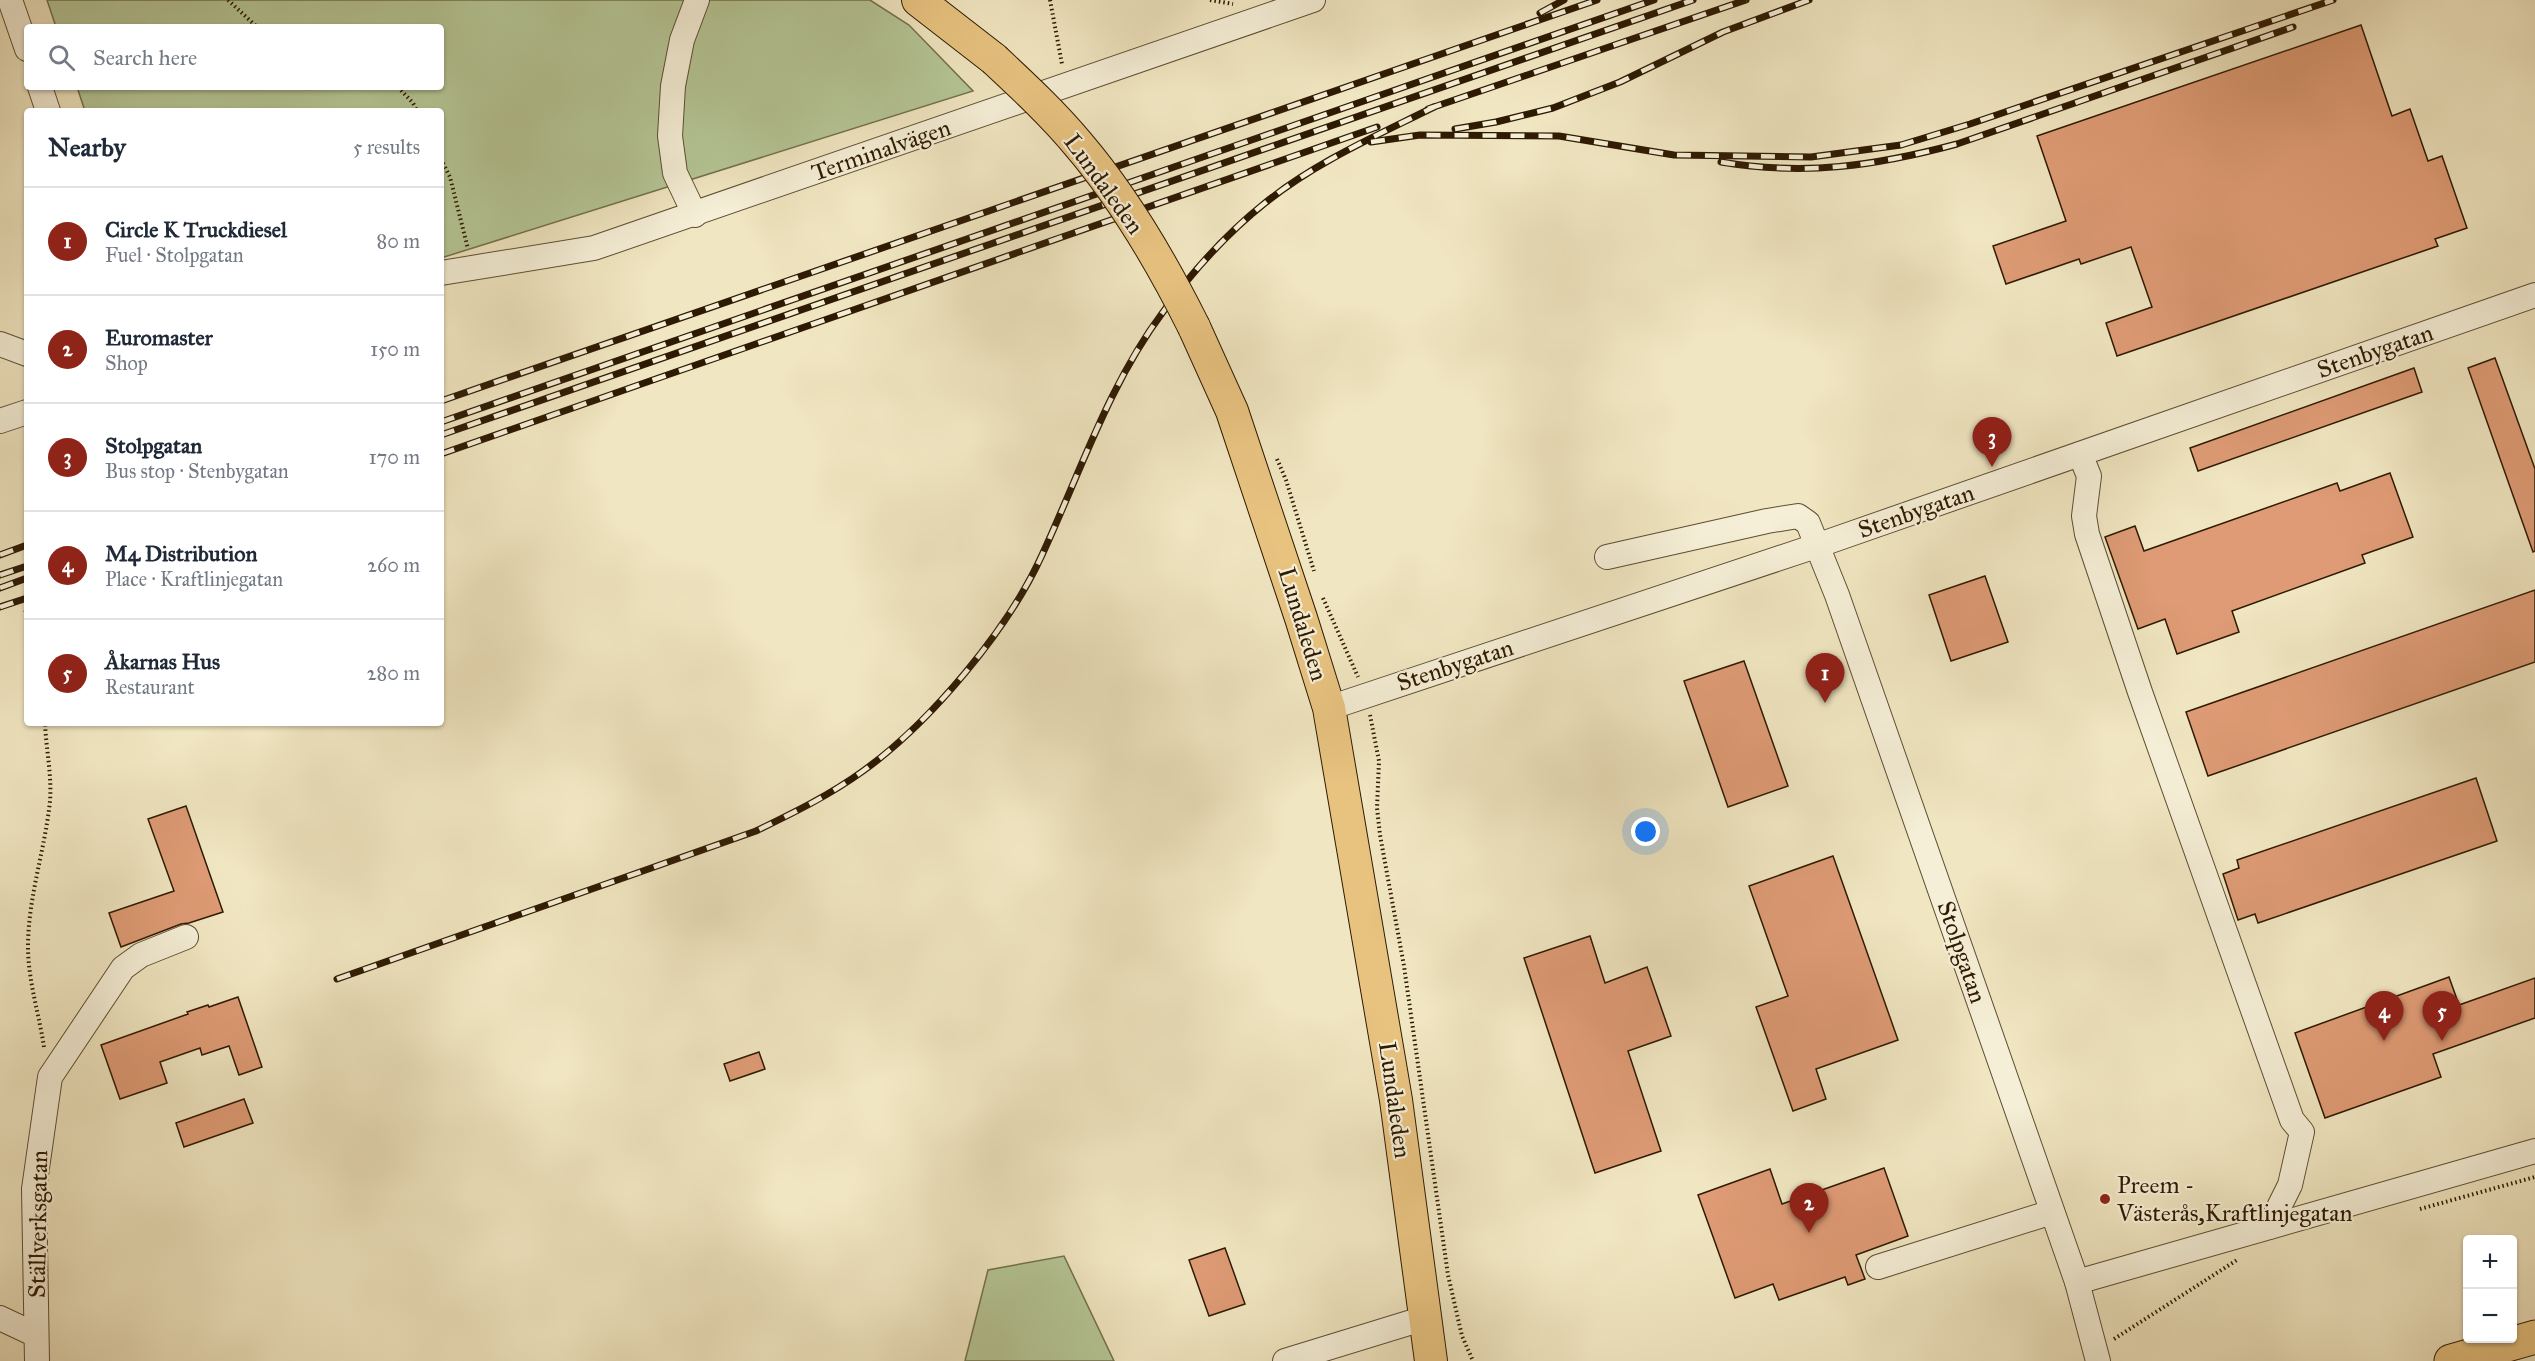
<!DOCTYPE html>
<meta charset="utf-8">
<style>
:root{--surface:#fff;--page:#f6f6f7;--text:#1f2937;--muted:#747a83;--line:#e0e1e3;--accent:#8f2418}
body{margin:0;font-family:"IM FELL Great Primer",serif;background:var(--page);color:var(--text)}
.controls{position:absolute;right:18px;bottom:18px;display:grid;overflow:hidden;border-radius:6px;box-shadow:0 2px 4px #0004}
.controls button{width:54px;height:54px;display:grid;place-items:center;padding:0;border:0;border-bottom:2px solid var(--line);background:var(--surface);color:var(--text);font:30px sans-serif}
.you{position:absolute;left:1646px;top:832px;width:21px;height:21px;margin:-15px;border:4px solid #fff;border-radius:50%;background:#1a73e8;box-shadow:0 0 0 9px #1a73e833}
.badge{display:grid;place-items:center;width:39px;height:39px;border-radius:50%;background:var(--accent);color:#fff;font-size:20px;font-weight:700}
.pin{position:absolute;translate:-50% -50px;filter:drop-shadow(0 2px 3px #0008)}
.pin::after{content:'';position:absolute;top:32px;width:21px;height:18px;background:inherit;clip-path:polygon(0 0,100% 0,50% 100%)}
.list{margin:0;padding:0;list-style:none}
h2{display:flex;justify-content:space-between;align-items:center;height:78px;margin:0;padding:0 24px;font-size:26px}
h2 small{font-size:20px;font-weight:400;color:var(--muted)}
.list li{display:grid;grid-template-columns:39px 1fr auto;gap:18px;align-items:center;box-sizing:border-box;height:108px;padding:0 24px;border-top:2px solid var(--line)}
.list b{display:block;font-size:22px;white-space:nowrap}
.list p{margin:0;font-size:20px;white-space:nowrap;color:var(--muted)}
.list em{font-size:20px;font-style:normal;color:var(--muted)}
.icon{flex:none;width:33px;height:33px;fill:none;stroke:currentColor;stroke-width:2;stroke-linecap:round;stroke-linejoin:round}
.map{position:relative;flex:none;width:2535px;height:1361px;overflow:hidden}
.search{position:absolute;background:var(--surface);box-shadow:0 2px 4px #0004;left:24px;top:24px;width:420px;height:66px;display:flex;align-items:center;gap:15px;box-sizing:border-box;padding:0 21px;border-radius:6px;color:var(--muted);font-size:22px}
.panel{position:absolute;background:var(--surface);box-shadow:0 2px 4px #0004;left:24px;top:108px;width:420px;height:618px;border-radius:6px}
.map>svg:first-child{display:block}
.green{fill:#b5c696;stroke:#72704c;stroke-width:1.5}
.building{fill:#de9b75;stroke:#2e1a02;stroke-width:1.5}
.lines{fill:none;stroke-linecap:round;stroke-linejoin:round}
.minor-casing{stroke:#5e4d32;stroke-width:26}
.major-casing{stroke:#2e1a02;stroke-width:34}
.highway-casing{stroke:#2e1a02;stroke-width:35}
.path{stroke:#2e1a02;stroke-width:4;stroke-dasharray:1.5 3;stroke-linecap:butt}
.minor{stroke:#f5efd7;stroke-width:24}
.major{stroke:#e8c380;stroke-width:32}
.highway{stroke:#e8c380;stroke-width:33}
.rail-casing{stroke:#2e1a02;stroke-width:7}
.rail{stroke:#f5efd7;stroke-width:4.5;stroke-dasharray:14;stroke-linecap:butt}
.major-bridge-casing{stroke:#2e1a02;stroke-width:34;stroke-linecap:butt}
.major-bridge{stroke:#e8c380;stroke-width:32}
.poi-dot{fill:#8f2418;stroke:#f5efd7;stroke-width:2}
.labels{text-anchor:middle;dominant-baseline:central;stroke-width:4.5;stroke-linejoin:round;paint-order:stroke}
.street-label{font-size:24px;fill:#2e1a02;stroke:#f5efd7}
.poi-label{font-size:24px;fill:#2e1a02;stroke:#f5efd7;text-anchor:start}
</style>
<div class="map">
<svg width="2535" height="1361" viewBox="0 0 2535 1361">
<rect width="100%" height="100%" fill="#f0e6c1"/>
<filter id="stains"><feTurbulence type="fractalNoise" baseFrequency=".00333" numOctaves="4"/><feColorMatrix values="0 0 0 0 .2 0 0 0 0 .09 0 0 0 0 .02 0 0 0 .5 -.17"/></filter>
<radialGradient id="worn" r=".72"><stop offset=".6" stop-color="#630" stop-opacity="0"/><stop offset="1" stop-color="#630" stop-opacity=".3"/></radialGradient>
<!-- green -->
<g class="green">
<path d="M47 0H870L909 25 973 91 441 258V111H85L77 87H441V27H56Z"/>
<path d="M1064 1256 1114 1361H965L988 1270Z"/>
</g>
<!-- building -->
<g class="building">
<path d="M2361 25 2392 116 2410 109 2428 161 2442 156 2467 228 2435 239 2438 246 2117 356 2106 323 2152 307 2131 247 2081 264 2079 259 2006 284 1993 246 2066 221 2037 136Z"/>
<path d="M2495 358 2535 469V551L2533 552 2468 368Z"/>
<path d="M2414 368 2422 392 2198 471 2190 448Z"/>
<path d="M2390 473 2413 537 2362 555 2365 563 2232 611 2239 632 2177 654 2165 619 2138 629 2105 537 2135 526 2144 551 2337 483 2340 491Z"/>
<path d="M1985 576 2008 642 1951 661 1929 595Z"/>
<path d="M2535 590V662L2208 776 2186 712Z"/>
<path d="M1744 661 1788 786 1728 807 1684 681Z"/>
<path d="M2476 778 2497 841 2258 923 2255 914 2238 920 2223 874 2239 868 2237 860Z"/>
<path d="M186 806 223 912 189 923 181 924 121 947 109 913 174 891 148 819Z"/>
<path d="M1833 856 1898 1040 1816 1069 1826 1099 1793 1111 1756 1007 1788 996 1749 886Z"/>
<path d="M1590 936 1605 983 1647 967 1671 1036 1628 1051 1661 1151 1595 1173 1524 958Z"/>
<path d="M2449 977 2459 1005 2535 978V1018L2433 1054 2441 1077 2325 1118 2295 1033Z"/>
<path d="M238 997 262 1067 239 1075 229 1046 202 1055 200 1048 160 1062 167 1083 120 1099 101 1045 188 1014 187 1012 208 1005 209 1007Z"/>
<path d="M759 1052 765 1069 730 1081 724 1064Z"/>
<path d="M244 1099 253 1123 184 1147 176 1123Z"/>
<path d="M1884 1168 1908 1236 1856 1255 1865 1279 1848 1285 1845 1277 1779 1300 1773 1284 1735 1298 1698 1195 1770 1169 1782 1204Z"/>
<path d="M1225 1248 1245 1304 1209 1316 1189 1260Z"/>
</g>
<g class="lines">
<!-- minor casing -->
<g class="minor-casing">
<g id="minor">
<path d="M10 0 27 49"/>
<path d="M40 87 48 111"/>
<path d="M695 215 675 173 670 136 673 86 682 40 697 0"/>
<path d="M441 273 594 248 1313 0"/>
<path d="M0 344 27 354"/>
<path d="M0 421 27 412"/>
<path d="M2080 454 2089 476 2084 516 2087 534 2140 692 2292 1120 2302 1132 2290 1185 2269 1227"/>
<path d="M1607 557 1767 521 1798 516 1808 523 1837 595 2077 1282 2098 1361"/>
<path d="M1329 708 1819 545 2535 295"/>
<path d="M1878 1267 2052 1212"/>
<path d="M2077 1282 2535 1151"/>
<path d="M0 1318 36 1335"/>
<path d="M37 1361 34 1189 50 1077 123 968 141 955 186 937"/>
<path d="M1285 1361 1425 1318"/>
</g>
</g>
<!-- major casing -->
<g class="major-casing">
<g id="major">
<path d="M918 0 994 59"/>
<path d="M1194 327 1232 411 1301 618 1329 708 1396 1100 1431 1361"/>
</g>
</g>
<!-- highway casing -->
<g class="highway-casing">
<path id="highway" d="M2451 1361 2535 1337"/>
</g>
<!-- path -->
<g class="path">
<path d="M228 0 257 27"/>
<path d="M1050 0 1062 64"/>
<path d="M1210 0 1233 4"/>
<path d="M398 87 413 103 417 111"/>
<path d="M441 159 450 177 468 249"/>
<path d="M1277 459 1286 480 1314 571"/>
<path d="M1323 598 1358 677"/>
<path d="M25 610 27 613"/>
<path d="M1370 715 1379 761 1377 808 1380 835 1404 966 1448 1275 1462 1336 1473 1361"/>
<path d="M44 1047C39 1014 28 980 28 947 28 897 45 850 50 801 52 775 46 749 45 723"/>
<path d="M2420 1209 2535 1177"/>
<path d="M2114 1339 2237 1260"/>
</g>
<!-- minor -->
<use href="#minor" class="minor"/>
<!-- major -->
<use href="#major" class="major"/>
<!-- highway -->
<use href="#highway" class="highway"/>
<!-- rail casing -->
<g class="rail-casing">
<g id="rail">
<path d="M1540 13 1564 0"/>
<path d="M1428 109 1746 0"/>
<path d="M1455 129 1496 122 1553 108 1620 82 1723 32 1809 0"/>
<path d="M1371 142 1420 135 1559 136 1674 155 1811 157 1901 145 1970 124 2333 0"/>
<path d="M1721 162C1805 176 1875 166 1957 144L2293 27"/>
<path d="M441 401 1597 0"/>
<path d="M441 422 1654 0"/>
<path d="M441 435 1693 0"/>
<path d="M441 454 1377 127"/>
<path d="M0 555 27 545"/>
<path d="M0 575 27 566"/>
<path d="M0 588 27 578"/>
<path d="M0 607 27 598"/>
<path d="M337 979 756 831C793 813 830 795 863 771 930 723 1008 630 1042 555 1080 473 1109 384 1163 312 1192 272 1226 234 1265 203 1316 162 1376 136 1434 107"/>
</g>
</g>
<!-- rail -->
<use href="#rail" class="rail"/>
<!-- major-bridge casing -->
<g class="major-bridge-casing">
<path id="major-bridge" d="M994 59C1023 86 1053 114 1078 144 1125 199 1162 263 1194 327"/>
</g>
<!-- major-bridge -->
<use href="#major-bridge" class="major-bridge"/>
</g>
<!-- markers -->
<circle class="poi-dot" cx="2105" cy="1199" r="6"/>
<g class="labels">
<!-- street labels -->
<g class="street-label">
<text transform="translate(881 150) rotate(-19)">Terminalvägen</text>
<text transform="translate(1104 184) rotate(54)">Lundaleden</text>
<text transform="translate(2375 351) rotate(-19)">Stenbygatan</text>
<text transform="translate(1916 511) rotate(-19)">Stenbygatan</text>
<text transform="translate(1303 624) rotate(73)">Lundaleden</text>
<text transform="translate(1455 665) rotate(-18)">Stenbygatan</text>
<text transform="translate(1962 952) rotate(71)">Stolpgatan</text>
<text transform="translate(1395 1100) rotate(82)">Lundaleden</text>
<text transform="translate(38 1224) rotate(-89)">Ställverksgatan</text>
</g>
<!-- poi labels -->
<g class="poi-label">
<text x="2117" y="1185">Preem -<tspan x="2117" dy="28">Västerås,Kraftlinjegatan</tspan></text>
</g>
</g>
<rect width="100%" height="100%" filter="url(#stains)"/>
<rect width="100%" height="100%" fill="url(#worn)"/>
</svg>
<div class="controls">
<button>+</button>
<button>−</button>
</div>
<div class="you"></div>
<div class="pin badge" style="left:1825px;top:703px">1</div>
<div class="pin badge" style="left:1809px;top:1233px">2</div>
<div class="pin badge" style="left:1992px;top:467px">3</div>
<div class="pin badge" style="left:2384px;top:1041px">4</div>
<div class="pin badge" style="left:2442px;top:1041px">5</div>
<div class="search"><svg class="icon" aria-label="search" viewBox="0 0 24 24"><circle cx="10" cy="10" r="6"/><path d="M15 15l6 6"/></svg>Search here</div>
<section class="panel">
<h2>Nearby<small>5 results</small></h2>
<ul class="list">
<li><span class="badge">1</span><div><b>Circle K Truckdiesel</b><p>Fuel · Stolpgatan</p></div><em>80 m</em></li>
<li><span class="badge">2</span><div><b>Euromaster</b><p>Shop</p></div><em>150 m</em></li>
<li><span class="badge">3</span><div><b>Stolpgatan</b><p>Bus stop · Stenbygatan</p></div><em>170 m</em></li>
<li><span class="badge">4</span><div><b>M4 Distribution</b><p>Place · Kraftlinjegatan</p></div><em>260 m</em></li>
<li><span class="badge">5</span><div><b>Åkarnas Hus</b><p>Restaurant</p></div><em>280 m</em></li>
</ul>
</section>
</div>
